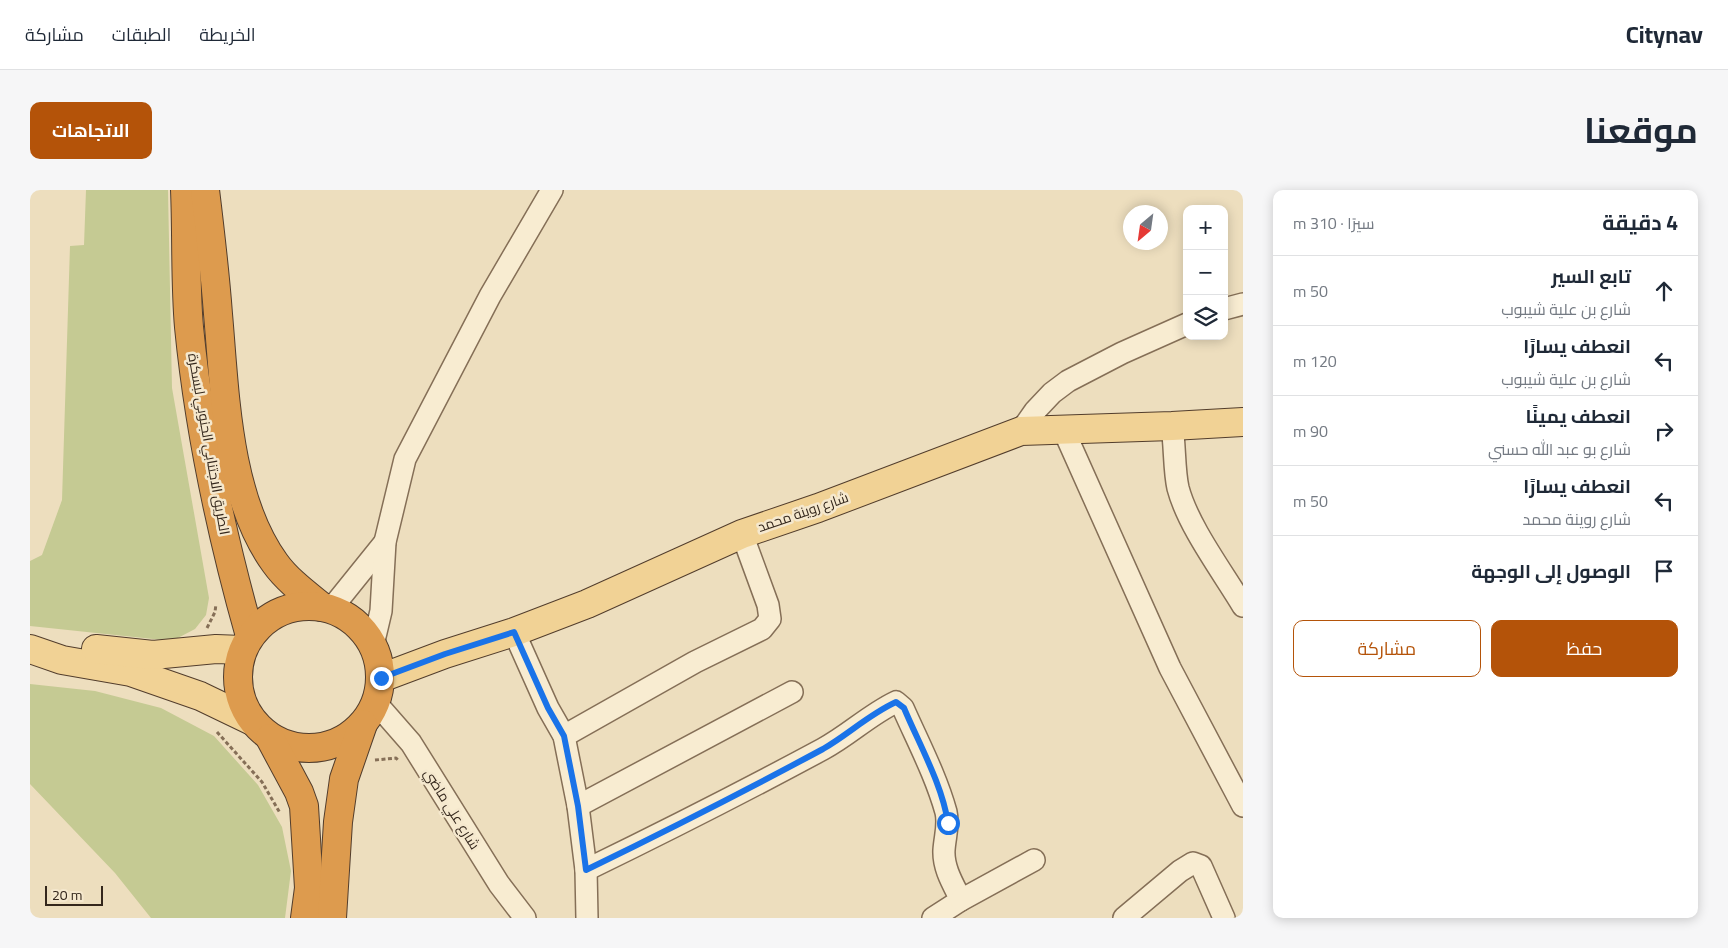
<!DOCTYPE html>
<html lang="ar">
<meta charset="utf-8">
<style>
:root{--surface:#fff;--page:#f6f6f7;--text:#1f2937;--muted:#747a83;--line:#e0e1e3;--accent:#b45309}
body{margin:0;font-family:Georgia,Cairo,serif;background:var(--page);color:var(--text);direction:rtl}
.controls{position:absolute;right:15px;top:15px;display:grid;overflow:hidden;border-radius:10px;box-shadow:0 2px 12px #0003}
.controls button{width:45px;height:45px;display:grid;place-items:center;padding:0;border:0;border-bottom:1px solid var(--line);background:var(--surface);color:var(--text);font:25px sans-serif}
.compass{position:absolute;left:1093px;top:15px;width:45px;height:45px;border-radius:50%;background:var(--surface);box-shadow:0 2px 12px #0003;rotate:209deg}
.scale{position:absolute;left:15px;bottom:12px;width:58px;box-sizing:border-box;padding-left:5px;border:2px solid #34271c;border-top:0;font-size:14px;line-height:18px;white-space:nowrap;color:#34271c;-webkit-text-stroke:4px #f5e8ce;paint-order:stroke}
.stop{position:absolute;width:15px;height:15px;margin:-11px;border:4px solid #1a73e8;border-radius:50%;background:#fff}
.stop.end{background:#1a73e8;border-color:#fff;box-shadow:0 1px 5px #0008}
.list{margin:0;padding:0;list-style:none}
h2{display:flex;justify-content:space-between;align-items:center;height:65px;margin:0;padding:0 20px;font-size:21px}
h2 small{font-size:16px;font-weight:400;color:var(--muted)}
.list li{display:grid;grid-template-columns:32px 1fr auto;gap:15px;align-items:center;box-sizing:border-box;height:70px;padding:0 20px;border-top:1px solid var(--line)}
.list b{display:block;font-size:19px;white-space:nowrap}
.list p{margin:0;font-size:16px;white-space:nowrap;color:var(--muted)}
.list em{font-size:16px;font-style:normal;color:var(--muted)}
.actions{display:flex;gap:10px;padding:15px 20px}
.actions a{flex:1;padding:11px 0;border:1px solid var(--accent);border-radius:10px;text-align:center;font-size:18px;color:var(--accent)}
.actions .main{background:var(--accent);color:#fff}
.icon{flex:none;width:28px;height:28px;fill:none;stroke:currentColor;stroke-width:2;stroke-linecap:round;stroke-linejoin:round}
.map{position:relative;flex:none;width:1213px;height:728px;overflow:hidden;direction:ltr;border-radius:10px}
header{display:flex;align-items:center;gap:30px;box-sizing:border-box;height:70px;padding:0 25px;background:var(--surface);border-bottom:1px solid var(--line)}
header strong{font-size:24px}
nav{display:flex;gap:28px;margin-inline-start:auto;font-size:18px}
.intro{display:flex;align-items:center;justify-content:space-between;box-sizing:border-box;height:120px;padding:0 30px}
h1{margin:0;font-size:35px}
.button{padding:12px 22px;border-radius:10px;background:var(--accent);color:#fff;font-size:18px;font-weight:700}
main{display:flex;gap:30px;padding:0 30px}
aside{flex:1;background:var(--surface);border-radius:10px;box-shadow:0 2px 12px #0003}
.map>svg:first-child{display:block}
.green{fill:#c5ca93}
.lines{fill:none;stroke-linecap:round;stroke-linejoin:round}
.minor-casing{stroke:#856f57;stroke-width:24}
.major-casing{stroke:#523d2c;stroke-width:30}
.highway-casing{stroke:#523d2c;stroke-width:30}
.path{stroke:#856f57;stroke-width:3;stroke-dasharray:4 2.5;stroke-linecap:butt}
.minor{stroke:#f8ecd1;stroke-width:21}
.major{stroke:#f1d295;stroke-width:28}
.highway{stroke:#dd9b4e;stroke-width:28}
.route{stroke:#1a73e8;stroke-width:6}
.labels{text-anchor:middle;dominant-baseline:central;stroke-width:5;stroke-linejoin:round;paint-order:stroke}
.street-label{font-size:14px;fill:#34271c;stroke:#f5e8ce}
</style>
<header>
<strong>Citynav</strong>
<nav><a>الخريطة</a><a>الطبقات</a><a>مشاركة</a></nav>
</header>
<div class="intro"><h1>موقعنا</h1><a class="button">الاتجاهات</a></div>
<main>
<aside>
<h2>4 دقيقة<small>سيرًا · 310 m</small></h2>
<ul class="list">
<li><svg class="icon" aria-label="ahead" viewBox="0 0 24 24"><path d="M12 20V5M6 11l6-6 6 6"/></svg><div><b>تابع السير</b><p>شارع بن علية شيبوب</p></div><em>50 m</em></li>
<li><svg class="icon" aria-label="left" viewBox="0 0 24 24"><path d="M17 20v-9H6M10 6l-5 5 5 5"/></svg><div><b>انعطف يسارًا</b><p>شارع بن علية شيبوب</p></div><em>120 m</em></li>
<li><svg class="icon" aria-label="right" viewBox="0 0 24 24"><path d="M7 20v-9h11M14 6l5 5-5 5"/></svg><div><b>انعطف يمينًا</b><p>شارع بو عبد الله حسني</p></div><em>90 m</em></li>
<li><svg class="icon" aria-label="left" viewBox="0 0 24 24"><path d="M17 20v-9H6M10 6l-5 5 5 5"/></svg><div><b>انعطف يسارًا</b><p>شارع روينة محمد</p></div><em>50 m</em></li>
<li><svg class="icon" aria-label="arrive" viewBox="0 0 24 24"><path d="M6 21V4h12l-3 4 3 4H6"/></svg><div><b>الوصول إلى الوجهة</b></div></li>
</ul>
<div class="actions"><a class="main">حفظ</a><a>مشاركة</a></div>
</aside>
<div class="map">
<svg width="1213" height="728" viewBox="0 0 1213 728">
<rect width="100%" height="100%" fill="#eddebe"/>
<!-- green -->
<g class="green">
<path d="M56 0H138L142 198 179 408 176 425 165 439 142 451 0 436V371L12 365 32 310 40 56 54 55Z"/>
<path d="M0 494 65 501 131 518 184 546 228 595 252 637 261 681 255 728H121L85 683 0 594Z"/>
</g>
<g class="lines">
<!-- minor casing -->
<g class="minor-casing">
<g id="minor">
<path d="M1194 119 1213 114"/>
<path d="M1142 236C1145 255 1144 281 1148 298 1158 336 1192 381 1213 416"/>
<path d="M991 241 1005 221 1022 203 1038 191 1092 163 1157 134"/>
<path d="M1034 241 1140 478 1213 616"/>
<path d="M301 419 355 352"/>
<path d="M484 442 518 518 534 546 548 616 556 680 557 728"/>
<path d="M343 455 351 421 355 352 375 269 460 106 522 0"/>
<path d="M346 513 381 553 469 694 495 728"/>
<path d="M534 546 665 472 732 439 740 429 738 415 712 344"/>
<path d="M548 616 762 502"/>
<path d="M556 680C636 641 715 601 793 559 819 545 839 525 866 512L873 518C888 552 906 586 916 622 919 635 915 646 914 660 913 678 923 694 931 710L903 728"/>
<path d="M931 710 1004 670"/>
<path d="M1094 728 1150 681 1163 673 1171 676 1194 728"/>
</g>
</g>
<!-- major casing -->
<g class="major-casing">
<g id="major">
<path d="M0 459 32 470 101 482 170 506 222 531"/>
<path d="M66 459 123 465 186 459 212 460"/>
<path d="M351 488 415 464 484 442 557 414 712 344 788 318 991 241 1142 236 1213 232"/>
</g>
</g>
<!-- highway casing -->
<g class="highway-casing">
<g id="highway">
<path d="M155 0C157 45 155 91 159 137 169 239 192 347 220 446"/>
<path d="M175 0C180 41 185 83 188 124 195 203 197 307 245 373 257 390 276 404 292 417"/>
<circle cx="279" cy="487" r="71"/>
<path d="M240 548 269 602 274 616 279 698 275 728"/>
<path d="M302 728 308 632 314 589 333 534"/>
</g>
</g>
<!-- path -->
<g class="path">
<path d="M177 438 185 422 186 414"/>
<path d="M187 542 232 592 250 623"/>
<path d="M345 570 366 568 368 570"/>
</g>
<!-- minor -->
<use href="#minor" class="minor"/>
<!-- major -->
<use href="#major" class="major"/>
<!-- highway -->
<use href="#highway" class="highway"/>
</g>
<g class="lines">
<!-- route -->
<path class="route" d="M351 488 415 464 484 442 518 518 534 546 548 616 556 680C636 641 715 601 793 559 819 544 838 525 866 512L874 518C889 554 912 594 918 633"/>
</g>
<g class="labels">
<!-- street labels -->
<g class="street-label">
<text transform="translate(179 254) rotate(80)">الطريق الاجتنابي الجنوبي لبسكرة</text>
<text transform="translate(773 322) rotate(-19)">شارع روينة محمد</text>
<text transform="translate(422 619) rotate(58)">شارع علي ماضي</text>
</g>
</g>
</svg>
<div class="controls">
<button>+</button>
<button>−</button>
<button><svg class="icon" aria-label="layers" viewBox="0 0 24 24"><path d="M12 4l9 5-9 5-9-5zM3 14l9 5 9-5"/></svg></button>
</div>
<svg class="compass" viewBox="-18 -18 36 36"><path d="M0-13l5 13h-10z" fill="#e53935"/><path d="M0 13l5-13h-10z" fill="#747a83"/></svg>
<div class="scale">20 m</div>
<div class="stop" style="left:918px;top:633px"></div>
<div class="stop end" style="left:351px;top:488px"></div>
</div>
</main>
